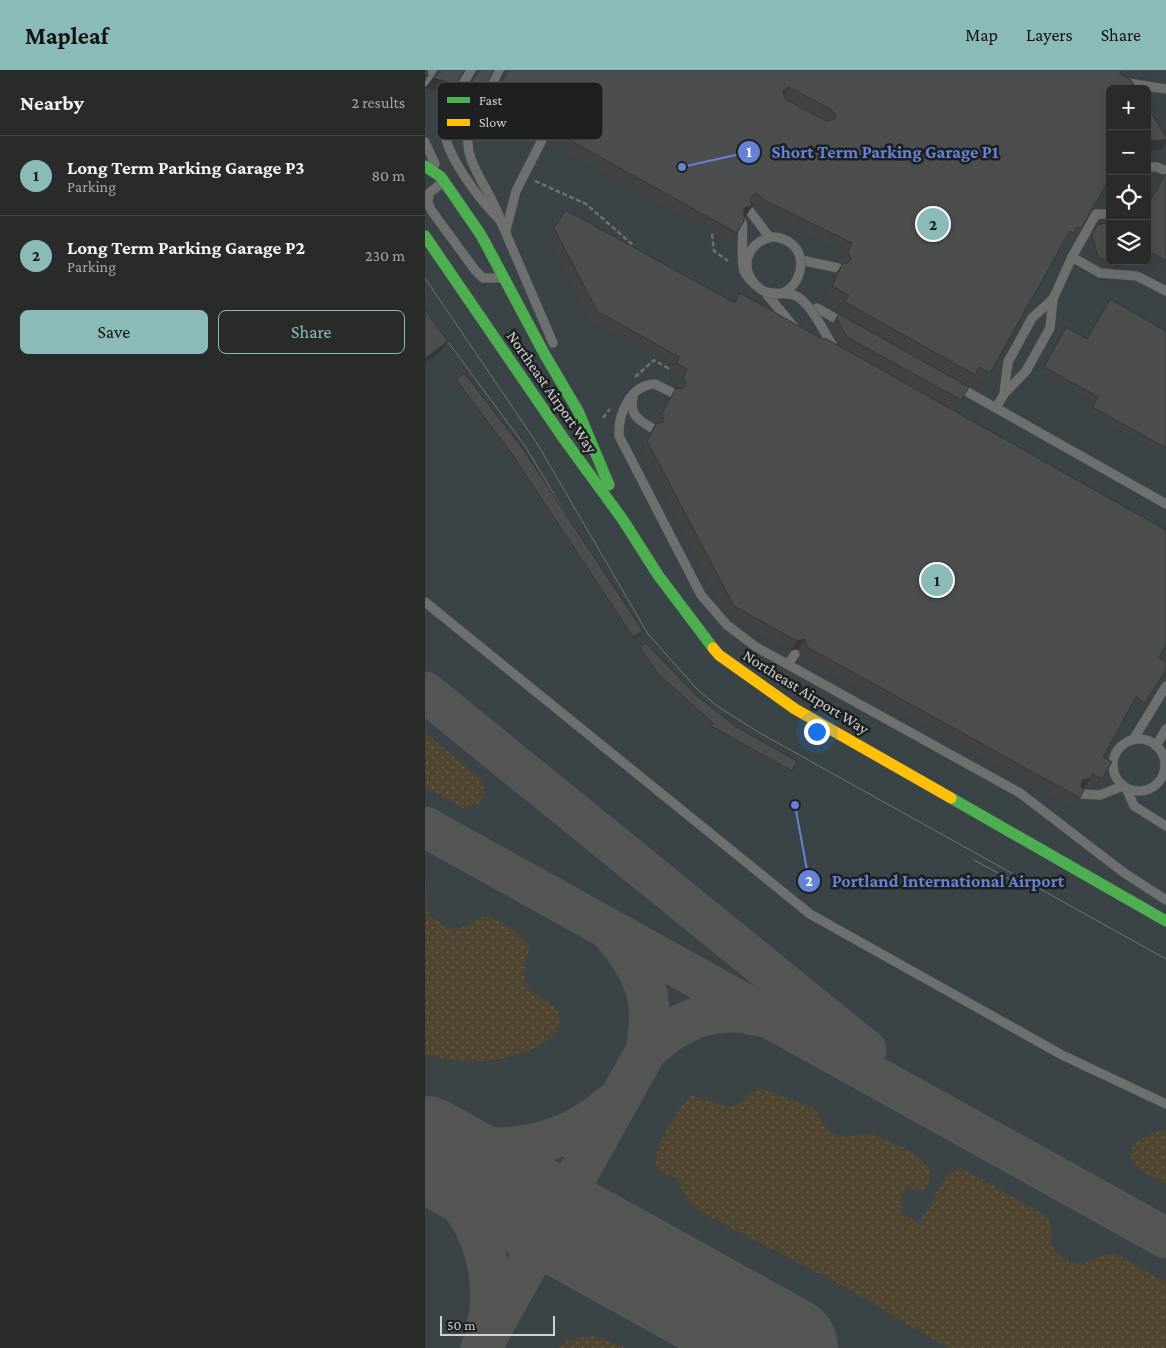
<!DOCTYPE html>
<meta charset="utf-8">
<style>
:root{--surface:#292a2a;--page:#313232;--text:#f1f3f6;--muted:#a5a7a8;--line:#454647;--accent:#8bbbb9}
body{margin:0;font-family:"Crimson Pro",serif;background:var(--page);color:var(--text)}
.controls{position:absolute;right:15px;top:15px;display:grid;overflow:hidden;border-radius:8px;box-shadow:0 5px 20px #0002}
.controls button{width:45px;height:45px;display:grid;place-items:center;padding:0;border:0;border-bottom:1px solid var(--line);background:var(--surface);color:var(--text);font:25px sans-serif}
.scale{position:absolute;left:15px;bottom:12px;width:115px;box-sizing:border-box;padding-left:5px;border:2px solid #d0d2d2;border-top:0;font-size:14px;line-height:18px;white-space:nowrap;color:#d0d2d2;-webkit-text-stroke:4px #1e1f20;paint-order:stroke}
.you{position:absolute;left:391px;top:661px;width:18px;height:18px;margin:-12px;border:4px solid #fff;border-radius:50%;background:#1a73e8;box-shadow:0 0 0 8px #1a73e833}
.badge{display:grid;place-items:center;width:32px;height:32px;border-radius:50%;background:var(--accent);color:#111;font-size:16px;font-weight:700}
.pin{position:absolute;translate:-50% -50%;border:2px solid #fff;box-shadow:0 1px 5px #0006}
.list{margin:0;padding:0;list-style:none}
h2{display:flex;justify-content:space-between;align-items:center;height:65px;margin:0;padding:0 20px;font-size:21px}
h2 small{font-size:16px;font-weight:400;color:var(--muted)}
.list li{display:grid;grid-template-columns:32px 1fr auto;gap:15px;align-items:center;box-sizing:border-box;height:80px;padding:0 20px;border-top:1px solid var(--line)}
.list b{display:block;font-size:19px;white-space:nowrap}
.list p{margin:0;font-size:16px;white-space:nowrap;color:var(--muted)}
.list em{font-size:16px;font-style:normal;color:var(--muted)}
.actions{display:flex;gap:10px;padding:15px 20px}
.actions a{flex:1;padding:11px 0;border:1px solid var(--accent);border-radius:8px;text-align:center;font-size:18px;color:var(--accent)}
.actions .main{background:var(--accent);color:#111}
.icon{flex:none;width:28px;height:28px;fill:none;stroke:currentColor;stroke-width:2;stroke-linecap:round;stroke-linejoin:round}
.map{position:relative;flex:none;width:741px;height:1278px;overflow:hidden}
header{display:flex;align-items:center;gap:30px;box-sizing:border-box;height:70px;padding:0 25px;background:var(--accent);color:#111}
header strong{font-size:24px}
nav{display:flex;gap:28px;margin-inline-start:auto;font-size:18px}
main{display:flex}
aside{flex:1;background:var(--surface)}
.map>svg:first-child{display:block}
.built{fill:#3a4345;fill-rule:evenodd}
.grass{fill:url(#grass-dots)}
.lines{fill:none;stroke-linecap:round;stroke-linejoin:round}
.taxiway{stroke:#545656;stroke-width:41}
.runway{stroke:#545656;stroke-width:104}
.lane-casing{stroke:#545656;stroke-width:10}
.fast-casing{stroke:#545656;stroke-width:12}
.slow-casing{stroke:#545656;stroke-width:12}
.path{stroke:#6e6f70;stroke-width:2.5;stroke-dasharray:5 2.5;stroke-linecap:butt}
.lane{stroke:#6e6f6f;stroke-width:9}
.fast{stroke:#4caf50;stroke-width:11}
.slow{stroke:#ffc107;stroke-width:11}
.tram{stroke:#727474;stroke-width:1}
.lane-bridge-casing{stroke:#545656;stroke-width:10;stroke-linecap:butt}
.lane-bridge{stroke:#6e6f6f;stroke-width:9}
.wall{fill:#414243}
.shaded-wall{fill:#353637}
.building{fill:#4c4d4e;stroke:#353637;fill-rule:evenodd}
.labels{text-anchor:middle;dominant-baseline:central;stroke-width:5;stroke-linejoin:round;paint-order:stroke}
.street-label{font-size:16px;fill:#d0d2d2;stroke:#1e1f20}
.key{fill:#1e1f20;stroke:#535555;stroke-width:1}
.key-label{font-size:14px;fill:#d0d2d2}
.leader{fill:none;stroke:#6583d6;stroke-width:2}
.callout-dot{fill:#6583d6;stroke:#1e1f20;stroke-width:2}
.mark-label{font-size:15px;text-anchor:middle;font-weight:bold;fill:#fff}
.callout-label{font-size:18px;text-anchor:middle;font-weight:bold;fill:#6583d6;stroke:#1e1f20;stroke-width:5;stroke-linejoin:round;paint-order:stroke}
</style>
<header>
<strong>Mapleaf</strong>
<nav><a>Map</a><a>Layers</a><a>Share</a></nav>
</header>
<main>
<aside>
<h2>Nearby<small>2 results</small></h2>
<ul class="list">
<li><span class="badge">1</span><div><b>Long Term Parking Garage P3</b><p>Parking</p></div><em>80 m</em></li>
<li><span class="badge">2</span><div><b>Long Term Parking Garage P2</b><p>Parking</p></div><em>230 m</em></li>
</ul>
<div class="actions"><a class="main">Save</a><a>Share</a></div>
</aside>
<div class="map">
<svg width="741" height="1278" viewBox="0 0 741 1278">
<defs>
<pattern id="grass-dots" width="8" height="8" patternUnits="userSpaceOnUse" patternTransform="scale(1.25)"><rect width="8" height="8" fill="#4f4530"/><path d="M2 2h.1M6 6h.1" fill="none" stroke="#675f4d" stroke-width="1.8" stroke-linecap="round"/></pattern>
</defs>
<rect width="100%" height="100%" fill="#373838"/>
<!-- built -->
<path class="built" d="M0 0H741V1278H0ZM685 19H722V191H685Z"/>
<!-- grass -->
<g class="grass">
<path d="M0 662 57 710 60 723 54 734 38 738 0 716Z"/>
<path d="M0 806 2 841 7 848 24 858 34 859 61 846C79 851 93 862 104 876 104 886 97 895 99 906 102 930 132 928 135 946 141 975 82 990 60 991 40 993 19 990 0 983Z"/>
<path d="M335 1018 387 1037C395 1042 393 1049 400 1056 416 1075 431 1062 449 1064 463 1071 501 1085 505 1100 507 1107 504 1113 501 1119L496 1121 482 1116 476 1128 480 1131 475 1142 494 1153 522 1105 526 1101 536 1098 622 1146 625 1150 628 1179C660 1211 664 1180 691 1184L741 1212V1278H523L416 1215 272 1140 260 1128 252 1109C246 1105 236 1104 232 1098 224 1084 254 1033 267 1025L305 1037C317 1035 323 1022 335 1018Z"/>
<path d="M741 1059V1115L713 1099 705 1085C708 1067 727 1064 741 1059Z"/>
<path d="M164 1266 174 1267 200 1278H133L143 1270Z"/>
</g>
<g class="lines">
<!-- taxiway -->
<g class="taxiway">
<path d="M0 622 441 980"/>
<path d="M0 757 741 1168"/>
<path d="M221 981C253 950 290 934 334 946"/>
<path d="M0 1065C67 1088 133 1081 187 1034"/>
<path d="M0 1097C18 1114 39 1134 50 1157 64 1186 71 1227 61 1259"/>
<path d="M56 1278 221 981C231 930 220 903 188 864"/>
</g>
<!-- runway -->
<path class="runway" d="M0 1078 361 1278"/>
<!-- lane casing -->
<g class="lane-casing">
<g id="lane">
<path d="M46 0C37 16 23 34 20 52 14 79 57 133 76 151"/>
<path d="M74 0 44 59C36 93 67 119 76 152L128 273"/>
<path d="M0 12 7 0"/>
<path d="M697 12 741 19"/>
<path d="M0 72 10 94"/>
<path d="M722 97H732L741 101"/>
<path d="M17 113 4 123 3 133 6 140 50 200 58 208H74"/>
<path d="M685 144H671L647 187 675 203 712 206 741 221"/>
<path d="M81 160 91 121 117 70"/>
<path d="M376 190 413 198"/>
<path d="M339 221 369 257"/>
<path d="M392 238 420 254"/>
<path d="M532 316 741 434"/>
<path d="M248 323 230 314C205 315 193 344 194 366L276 525 302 555 331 577 595 723 698 802 741 830"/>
<path d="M579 323 583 292 607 248 628 229"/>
<path d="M208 327C204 344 213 350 227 358"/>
<path d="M571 338 579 324 601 301 625 258 628 229 647 187"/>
<path d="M0 532 385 844 637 985 741 1034"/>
<path d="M363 594 370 584"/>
<circle cx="714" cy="695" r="26"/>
<path d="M708 670 741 616"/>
<path d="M731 676 741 659"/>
<path d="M701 718 709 736 741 756"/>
<path d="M655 724 675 725 698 716"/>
</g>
</g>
<!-- fast casing -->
<g class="fast-casing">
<g id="fast">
<path d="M0 96 16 107 56 165 120 285 153 341 184 415"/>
<path d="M0 166 139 369 198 450 233 505 288 578"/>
<path d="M526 728 741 851"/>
</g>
</g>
<!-- slow casing -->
<g class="slow-casing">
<path id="slow" d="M288 578 294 585 370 639 526 728"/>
</g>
<!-- path -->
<g class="path">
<path d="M110 111 161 134 208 175"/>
<path d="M287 164 289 181 303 191"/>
<path d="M210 307 229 290 243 298 246 294"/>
<path d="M178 348 185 339"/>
</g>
<!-- lane -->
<use href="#lane" class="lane"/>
<!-- fast -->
<use href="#fast" class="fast"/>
<!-- slow -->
<use href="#slow" class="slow"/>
<!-- tram -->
<g class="tram">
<path d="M0 208 113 375 223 564 272 619 292 636 333 662 741 889"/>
<path d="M0 241 100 376 146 453"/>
<path d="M549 790 608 822"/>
</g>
<!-- lane-bridge casing -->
<g class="lane-bridge-casing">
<g id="lane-bridge">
<path d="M324 140 345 168"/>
<path d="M317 152C319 167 315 186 319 201 322 209 330 215 337 220 369 240 394 182 358 169 353 167 349 166 343 168 318 176 314 205 337 220 348 227 362 220 373 227 387 236 401 265 410 280"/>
</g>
</g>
<!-- lane-bridge -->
<use href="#lane-bridge" class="lane-bridge"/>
</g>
<!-- wall -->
<g class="wall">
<path d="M0 0 3 6 0 11Z"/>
<path d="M52 0H69L59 20 51 31 39 24 52 3Z"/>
<path d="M79 0H696L656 159 649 169 646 168 641 174 638 172 565 303 558 314 548 308 543 316 413 243 417 236 399 226 410 204 417 195 416 193 420 183 333 142 327 137 320 147H319L312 163 305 173 123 73 120 65 112 66 62 37 80 3Z"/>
<path d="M741 105V194L722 184V135Z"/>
<path d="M141 140 309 233 315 223 734 588 720 633 714 643 705 638 678 687 677 709 670 718 662 714 659 718H658L655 728 648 738 376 587 373 579 365 581 302 546 215 381 224 364 231 354V353L245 328 252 318 251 317 256 309 244 302 247 297 165 251 122 168Z"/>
<path d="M671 157 705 193 688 198 671 190 665 168Z"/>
<path d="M685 229 741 261V385L663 342 669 332 615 302 641 257 662 269Z"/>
<path d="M414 244 536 330 529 340 415 277 404 258Z"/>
<path d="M39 303 216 563 206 569 85 386 29 313 31 310Z"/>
<path d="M215 577 271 625 367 701 365 703 285 659 286 656 231 606 213 580Z"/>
<path d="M741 734V742L737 740Z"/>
</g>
<!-- shaded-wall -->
<g class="shaded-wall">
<path d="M8 8 31 14 24 25 0 18Z"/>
<path d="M364 17 356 28 358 21Z"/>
<path d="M128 54 120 65 112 66 119 56Z"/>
<path d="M741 70V73L736 80 722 81V71Z"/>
<path d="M327 136 320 147 312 149 319 138Z"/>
<path d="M704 191H706L705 193 688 198 690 195Z"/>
<path d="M23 271 16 281 0 293V289Z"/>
<path d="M218 561 216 563 206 569 208 567Z"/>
<path d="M380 569 373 579 365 581 372 571Z"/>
<path d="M666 708 659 718 650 720 657 710Z"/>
</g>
<!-- building -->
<g class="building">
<path d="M0 0H2L3 6 0 5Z"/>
<path d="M15 0H40L31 14 8 8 12 5Z"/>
<path d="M54 0H69L59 20 46 13Z"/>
<path d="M83 0H696L695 4 705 9 712 19H685V108L656 159 652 157 649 164 645 161 565 303 554 297 550 305 420 232 424 225 407 216 418 193H423L426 189 423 182 427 173 341 131 331 123 325 128 327 136 319 138V151L312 163 130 62 128 54 119 56 69 27ZM364 17 407 40 410 45V49L401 51 360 29 358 21Z"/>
<path d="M722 36 741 66V70L722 71Z"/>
<path d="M740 104 741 105V191L722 180V136Z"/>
<path d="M141 140 310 233 315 223 399 270 400 268 741 460V574L734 588 741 592V600L720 633 711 627 678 687 687 692 677 709 668 704 666 708 657 710 656 717 659 720 655 728 382 577 380 569 372 571 309 536 222 371 231 354 239 351 237 343 251 318 256 319 260 316 261 312 258 308 262 299 251 293 254 287 172 241 129 158Z"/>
<path d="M685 152V191H704L690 195 673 187 667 165 672 155Z"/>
<path d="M685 229 741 261V378L667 337 673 327 619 297 641 257 662 269Z"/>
<path d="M0 238 10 254 23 271 0 289Z"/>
<path d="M414 244 544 317 536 330 422 267 411 248Z"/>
<path d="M39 303 96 376 218 561 208 567 87 384 31 310Z"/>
<path d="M221 573 271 625 310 656 372 691 367 701 286 656 288 653 233 604 215 577Z"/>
</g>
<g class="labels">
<!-- street labels -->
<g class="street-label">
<text transform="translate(127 322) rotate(55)">Northeast Airport Way</text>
<text transform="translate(381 622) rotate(32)">Northeast Airport Way</text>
</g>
</g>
<!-- legend -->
<rect x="12" y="12" width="166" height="58" rx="8" class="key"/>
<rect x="22" y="27" width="23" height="6" fill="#4caf50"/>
<rect x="22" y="49" width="23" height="7" fill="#ffc107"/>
<g class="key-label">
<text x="54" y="35">Fast</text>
<text x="54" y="57">Slow</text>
</g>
<!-- callouts -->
<path class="leader" d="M257 97L324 82M370 735L384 811"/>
<g class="callout-dot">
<circle cx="257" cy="97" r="5"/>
<circle cx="370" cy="735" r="5"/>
<circle cx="324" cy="82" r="12"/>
<circle cx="384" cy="811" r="12"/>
</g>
<g class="mark-label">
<text x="324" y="87">1</text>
<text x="384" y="816">2</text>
</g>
<g class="callout-label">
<text x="460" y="88">Short Term Parking Garage P1</text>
<text x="523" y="817">Portland International Airport</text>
</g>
</svg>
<div class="controls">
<button>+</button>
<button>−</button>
<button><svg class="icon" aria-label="locate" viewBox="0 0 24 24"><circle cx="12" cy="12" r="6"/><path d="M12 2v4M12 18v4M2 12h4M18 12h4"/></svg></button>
<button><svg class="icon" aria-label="layers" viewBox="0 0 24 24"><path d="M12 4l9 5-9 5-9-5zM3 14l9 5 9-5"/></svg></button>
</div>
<div class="scale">50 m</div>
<div class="you"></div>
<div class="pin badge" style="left:512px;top:510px">1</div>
<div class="pin badge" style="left:508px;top:154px">2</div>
</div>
</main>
